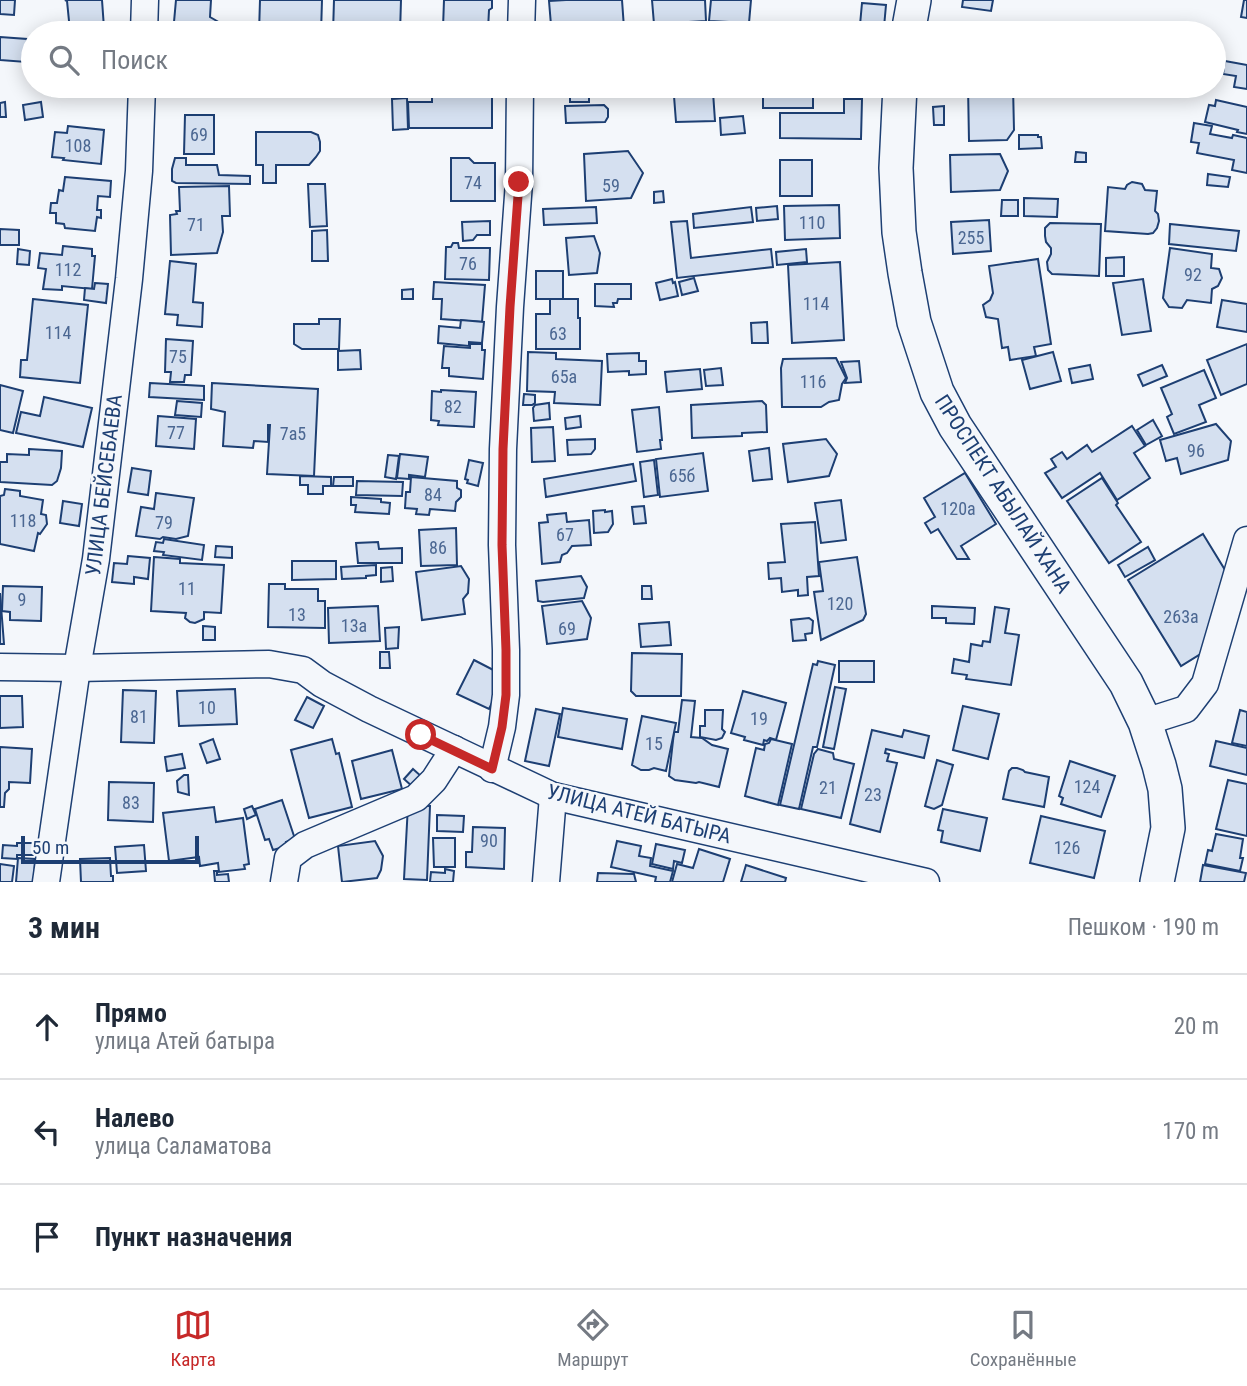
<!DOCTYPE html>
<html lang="ru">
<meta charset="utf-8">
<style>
:root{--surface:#fff;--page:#f2f2f3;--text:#1f2937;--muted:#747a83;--line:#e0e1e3;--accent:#c62828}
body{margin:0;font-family:"Roboto Condensed",sans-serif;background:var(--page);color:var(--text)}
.scale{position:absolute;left:21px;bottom:18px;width:178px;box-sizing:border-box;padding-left:7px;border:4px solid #1d3f73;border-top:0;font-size:19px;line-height:24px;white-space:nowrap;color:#1d3f73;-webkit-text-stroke:5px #f4f7fb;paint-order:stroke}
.stop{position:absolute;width:21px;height:21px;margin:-16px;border:5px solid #c62828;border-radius:50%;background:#fff}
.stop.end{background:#c62828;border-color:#fff;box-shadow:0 2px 7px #0008}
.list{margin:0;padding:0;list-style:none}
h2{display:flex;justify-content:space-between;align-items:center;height:91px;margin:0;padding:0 28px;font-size:30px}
h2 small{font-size:23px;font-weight:400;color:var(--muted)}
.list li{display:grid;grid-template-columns:46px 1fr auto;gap:21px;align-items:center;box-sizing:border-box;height:105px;padding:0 28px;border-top:2px solid var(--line)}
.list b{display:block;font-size:26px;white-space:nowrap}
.list p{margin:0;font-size:23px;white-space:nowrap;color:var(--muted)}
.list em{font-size:23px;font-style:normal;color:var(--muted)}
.icon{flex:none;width:38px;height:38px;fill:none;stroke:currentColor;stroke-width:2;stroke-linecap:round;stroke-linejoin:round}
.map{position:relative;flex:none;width:1247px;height:882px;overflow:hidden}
.search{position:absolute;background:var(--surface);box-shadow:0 4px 18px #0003;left:21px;right:21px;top:21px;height:77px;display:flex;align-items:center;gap:18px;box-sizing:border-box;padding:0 24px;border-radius:38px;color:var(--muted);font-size:26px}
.sheet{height:406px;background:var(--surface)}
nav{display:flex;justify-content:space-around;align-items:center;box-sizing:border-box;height:98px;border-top:2px solid var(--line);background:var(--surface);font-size:19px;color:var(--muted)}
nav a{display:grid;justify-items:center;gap:4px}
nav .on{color:var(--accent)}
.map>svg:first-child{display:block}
.building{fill:#d5e0f0;stroke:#1d3f73;stroke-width:2}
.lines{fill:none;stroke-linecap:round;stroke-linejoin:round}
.minor-casing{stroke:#1d3f73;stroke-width:29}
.major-casing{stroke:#1d3f73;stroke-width:36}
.minor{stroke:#f4f7fb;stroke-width:26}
.major{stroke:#f4f7fb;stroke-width:33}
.route{stroke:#c62828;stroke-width:9}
.labels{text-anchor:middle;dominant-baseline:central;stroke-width:5;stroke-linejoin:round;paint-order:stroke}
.number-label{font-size:18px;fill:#4b6792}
.street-label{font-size:21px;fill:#1d3f73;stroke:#f4f7fb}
</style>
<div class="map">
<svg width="1247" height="882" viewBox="0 0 1247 882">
<rect width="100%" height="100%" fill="#f4f7fb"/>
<!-- building -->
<g class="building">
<path d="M0 0H15L14 15 0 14Z"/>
<path d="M65 0H102L104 28 70 31 67 1Z"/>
<path d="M176 0H211L210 17 222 24 221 33H173Z"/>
<path d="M260 0H322L321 33H259Z"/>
<path d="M334 0H401L400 33H333Z"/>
<path d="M444 0H492V8L489 10 488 30 443 28Z"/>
<path d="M566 0H622L624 28 562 32 561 24 551 25 549 1Z"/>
<path d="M652 0H705L706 21 654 24Z"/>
<path d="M711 0H751L749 23 709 21Z"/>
<path d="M963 0H993L991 11 962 7Z"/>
<path d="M1244 0H1247V18L1241 17Z"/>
<path d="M862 3 886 5 884 27 860 25Z"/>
<path d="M0 37 27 39 26 62 0 60Z"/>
<path d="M1225 61 1247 65V89L1234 87 1236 76 1223 74Z"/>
<path d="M48 86H107V95L52 96 48 94Z"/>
<rect x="441" y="86" width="51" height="9"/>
<path d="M544 86H562L563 93 545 94Z"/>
<path d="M577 86H589V102H570V90H577Z"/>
<path d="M591 86H622L623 93 591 94Z"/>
<path d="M677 86H698V93L713 92 715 121 676 122 674 96H678Z"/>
<path d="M769 86H813V108H763V95H769Z"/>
<rect x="814" y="86" width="34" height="3"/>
<path d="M968 86H1013L1014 130 1007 140 969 141Z"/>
<path d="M432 97H492V128H409L408 102H432Z"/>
<path d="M407 98 408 129 393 130 392 99Z"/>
<path d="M844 99H862L861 139 780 138V113H844Z"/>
<path d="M1216 100 1247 107V134L1237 132 1238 130 1205 122 1209 105 1215 106Z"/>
<path d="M5 102 6 117H0V103Z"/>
<path d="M41 102 43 117 25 120 23 105Z"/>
<path d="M604 105 608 109V117L605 122 566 123 565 106Z"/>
<path d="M944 106V125H934L933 107Z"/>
<path d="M185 115H214V154H184Z"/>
<path d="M743 116 745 133 721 135 720 118Z"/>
<path d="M1194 123 1212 126 1210 134 1232 138 1233 135 1247 138V173L1232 170 1234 160 1197 153 1199 143 1191 142Z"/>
<path d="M68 126 104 130 101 164 63 160 64 158 52 157 55 132 67 133Z"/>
<path d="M256 132H311L318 135 320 142V151L316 157 309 165H276V183H263V165H256Z"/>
<path d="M1019 135H1038V137H1041L1042 148 1019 149Z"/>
<path d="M628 151 643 173 631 198 586 201 584 154Z"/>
<path d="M1076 152 1086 153V162H1075Z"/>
<path d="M1000 154 1008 171 1000 190 951 192 950 155Z"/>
<path d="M175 158H186V165H217L219 175 250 176V184L176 183 172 181V169Z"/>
<path d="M451 158H469L474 163H495V201H451Z"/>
<rect x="780" y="160" width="32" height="36"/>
<path d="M1208 174 1230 177 1228 187 1207 185Z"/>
<path d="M65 177 111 181 110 197 98 196 97 210H101V218L97 217 95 231 65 228 64 224 56 223V213H50L51 203H57L59 190 63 191Z"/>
<path d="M1132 182 1142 184 1145 190 1157 191 1155 211 1158 214 1159 221 1157 228 1153 233 1148 234 1105 231 1108 187 1125 189 1127 185Z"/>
<path d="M308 184H325L327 226 310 227Z"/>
<path d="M229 186 230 216H222L223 232 217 253 171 255 170 215 177 214 176 211H180L179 187Z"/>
<path d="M663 191 664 202 654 203V192Z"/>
<path d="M1024 198 1058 199 1057 217 1024 216Z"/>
<path d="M1002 200H1018V216H1001Z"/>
<path d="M839 205 840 238 785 240 784 206Z"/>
<path d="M777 206 778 219 757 221 756 208Z"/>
<path d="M596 207 597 223 544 225 543 209Z"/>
<path d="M751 207 753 222 694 228 693 214Z"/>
<path d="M989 220 991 251 953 254 951 222Z"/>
<path d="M490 221V235H477L473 240 463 241 462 222Z"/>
<path d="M687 221 691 258 771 249 773 267 677 278 671 222Z"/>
<path d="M1050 223 1101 224 1099 276 1052 274 1048 270 1047 262 1051 254V248L1046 242 1045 236V228Z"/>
<path d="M1170 224 1239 231 1236 251 1169 244Z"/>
<path d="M0 229 19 230V245H0Z"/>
<path d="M327 230 328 261H312V231Z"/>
<path d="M594 236 600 253 597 273 569 275 566 238Z"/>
<path d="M453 243H458L459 248H490L489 280 445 279 446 247H451Z"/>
<path d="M63 246 92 249V256H95L92 289 62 286V290L43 289 46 269 38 268 40 253 62 255Z"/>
<path d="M1170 248 1212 254 1211 268 1219 269 1222 278 1218 286 1212 289 1211 303 1187 300 1182 308 1169 307 1163 298Z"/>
<path d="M18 249 30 251 29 265 17 264Z"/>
<path d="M806 249 807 262 777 265 776 252Z"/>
<path d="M1124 257V276H1106V258Z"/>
<path d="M1038 259 1051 344 1034 347 1036 356 1010 360 1008 347 1002 348 998 319 986 317 983 305 990 300 993 293 989 266Z"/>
<path d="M170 261 196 264 193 302 203 303 202 327 177 325 178 315 165 314Z"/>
<path d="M840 262 844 340 792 343 788 265Z"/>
<rect x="536" y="271" width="27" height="28"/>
<path d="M694 278 698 291 682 295 679 282Z"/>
<path d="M672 279 673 283 675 282 678 296 660 300 656 283Z"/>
<path d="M1143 279 1151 331 1122 335 1113 283Z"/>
<path d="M434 282 485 285 482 322 441 319 442 299H433Z"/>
<path d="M95 283 108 284 106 303 84 300 85 288 94 289Z"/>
<path d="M595 284H631V299H618L617 303H613L614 307 595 306Z"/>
<path d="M413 289V299H402V290Z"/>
<path d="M33 299 88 305 80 383 20 377 21 360H27Z"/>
<path d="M550 299H578V318H580V349H536V314H550Z"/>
<path d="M1222 300 1247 304V332L1217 327Z"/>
<path d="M319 319H340L339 349H302L294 344V324H319Z"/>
<path d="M461 320 484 322 482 343 469 342V346L438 343 439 326 460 328Z"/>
<path d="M767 322 768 343H752L751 323Z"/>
<path d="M166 339 193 341 191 375H185L184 382H170L171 372H165Z"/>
<path d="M470 344H482V350H485L483 379 449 376V368H442L444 346 470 348Z"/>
<path d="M1247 344V384L1221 395 1207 360Z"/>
<path d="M360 350 361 369 338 370V351Z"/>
<path d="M528 352 556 353V359L602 361 600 405 554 403 555 392 527 391Z"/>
<path d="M1053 352 1061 381 1030 389 1022 360Z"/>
<path d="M639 353V361H646V374L629 375V371L608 372 607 354Z"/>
<path d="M836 358 846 378 842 384 839 400 829 402 821 407H782L781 368 783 359Z"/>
<path d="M859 361 861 382 845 383 847 378 841 362Z"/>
<path d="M1090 365 1093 379 1072 383 1069 369Z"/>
<path d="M1162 365 1167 376 1143 386 1138 375Z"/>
<path d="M721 368 723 385 706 386 704 370Z"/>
<path d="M700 369 702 389 667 392 665 372Z"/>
<path d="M1204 370 1216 398 1199 405 1206 422 1174 434 1167 417 1172 414 1161 388Z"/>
<path d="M150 383 204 386V400L149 397Z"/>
<path d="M212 383 318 389 314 476 267 474 270 425H268V442L254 441 253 448 223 446 225 412 211 409Z"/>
<path d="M0 385 23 391 13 433 0 430Z"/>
<path d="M441 390 476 392 474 427 438 425 439 421 431 420 432 391 441 392Z"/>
<path d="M524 394 535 395V403L532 405H523Z"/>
<path d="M44 397 92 408 83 447 16 433 21 412 40 416Z"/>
<path d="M177 401 202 403 201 417 175 415Z"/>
<path d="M762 401 766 405 767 432 742 433V436L692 438 691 405Z"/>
<path d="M549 403 550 419 534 421 533 408 535 405Z"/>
<path d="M659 407 662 440H660L661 449 637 452 632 410Z"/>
<path d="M158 416 196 419 194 449 156 446Z"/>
<path d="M580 416 581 427 566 429 565 418Z"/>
<path d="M1153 420 1162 436 1146 445 1137 430Z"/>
<path d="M1216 424 1231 441 1228 460 1181 474 1177 458 1166 461 1160 440Z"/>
<path d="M1132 426 1145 446 1134 453 1150 478 1117 500 1100 473 1062 498 1045 473 1056 467 1051 459 1062 452 1067 459 1087 445 1092 452Z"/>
<path d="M553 427 555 461 532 462 531 428Z"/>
<path d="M595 439V449L591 454 568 455 567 440Z"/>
<path d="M826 439 837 454 829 476 788 482 783 444Z"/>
<path d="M769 448 772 479 753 481 749 451Z"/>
<path d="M29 449 62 451 61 468 57 481 52 485 0 482V462H7V454L29 455Z"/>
<path d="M703 453 708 491 660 497 656 459Z"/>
<path d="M400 454 428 457 425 477 409 475V479L397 478Z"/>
<path d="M388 455 399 456 396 479 385 477Z"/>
<path d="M469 460 483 463 478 486 467 483 468 480 465 479Z"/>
<path d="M654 460 658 495 644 497 640 462Z"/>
<path d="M633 464 636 481 546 497 544 479Z"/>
<path d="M132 468 151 471 148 495 128 492Z"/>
<path d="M965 473 996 524 961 546 969 559H957L938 529 931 533 925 523 935 517 924 498Z"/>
<path d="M300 476 331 477V486H323V494H308V485H300Z"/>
<path d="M334 477H353V486H333Z"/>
<path d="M411 477 457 481V488L461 490V497L456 502 455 511 430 509 429 515 416 514 417 509 405 508 406 492H410Z"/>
<path d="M1102 478 1118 503 1116 505 1141 542 1109 563 1067 501Z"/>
<path d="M357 481 403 482 402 496 356 495Z"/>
<path d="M5 489 20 491V496L43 500 41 514 46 515 47 524 40 534 38 533 34 551 0 544V496L4 495Z"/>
<path d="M156 493 194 498 188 536 176 539 163 537 160 539 136 536 141 507 154 509Z"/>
<path d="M351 497 381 499V502L390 503 389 514 355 512 356 505H351Z"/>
<path d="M841 500 846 540 821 543 815 503Z"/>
<path d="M63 501 82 504 79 526 60 523Z"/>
<path d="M644 506 646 523 634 524 632 507Z"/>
<path d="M605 510V512L612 511 613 524 608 532 594 533 593 511Z"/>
<path d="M566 513 567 522 589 520 591 545 572 546 567 553 562 555 560 562 542 564 539 523 548 522 547 515Z"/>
<path d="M815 522 819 576 807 577 808 595 798 596V590L782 592 781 578 769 579 768 563 785 562 781 524Z"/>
<path d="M456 528 457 565 421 566 419 530Z"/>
<path d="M1203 534 1225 570 1202 653 1181 666 1128 580Z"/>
<path d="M164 539 204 545 202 560 163 555 164 552 154 551 156 542 163 543Z"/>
<path d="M378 542 379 549 402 548V563H358L356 543Z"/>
<path d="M216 546 232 547V558L215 557Z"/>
<path d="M1148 547 1155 560 1125 577 1118 565Z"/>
<path d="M128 556 150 558 148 579 134 577V584L112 582 114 563 127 564Z"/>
<path d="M154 557 180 559V563L224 565 221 613 204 612V619L195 623 190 622 185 618 186 613 151 611Z"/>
<path d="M857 557 866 614 863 620 821 640 814 592 823 591 819 562Z"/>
<path d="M292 561H336V579L292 580Z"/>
<path d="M376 565V575L366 576V578L342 579 341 567Z"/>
<path d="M461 566 469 579 468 593 463 599 465 614 422 620 416 572Z"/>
<path d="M392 567 393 581 381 582V568Z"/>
<path d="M581 576 587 587 584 598 543 602 538 601 536 581Z"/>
<path d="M269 584H285V589H318V601H325V628L268 627Z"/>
<path d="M3 586 42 587 41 621 10 620V612L2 611Z"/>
<path d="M642 586H651L652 599H642Z"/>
<path d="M0 593 4 644H0Z"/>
<path d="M582 601 591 618 587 639 547 644 542 606Z"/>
<path d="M378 606 380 641 329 643 328 608Z"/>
<path d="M932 606 975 608 974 624 946 623V618H932Z"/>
<path d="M995 607 1009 609 1005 633 1019 635 1011 685 966 679 967 675 952 673 954 659 969 662 971 644 982 646 983 641 990 642Z"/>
<path d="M809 618 813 621 812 633 805 634 806 640 793 641 791 620Z"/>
<path d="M669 622 671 645 641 647 639 624Z"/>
<path d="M203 626 215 627V640H203Z"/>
<path d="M399 627 398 648 386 649 385 628Z"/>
<path d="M380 652H389L390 668H380Z"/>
<path d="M632 653 682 654 681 696H636L631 691Z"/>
<path d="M474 660 505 676 489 709 457 694Z"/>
<path d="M818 661 835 665 817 747H813L799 809 780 805 813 664 817 665Z"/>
<rect x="839" y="661" width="35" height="21"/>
<path d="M835 687 846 689 834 749 823 747Z"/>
<path d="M235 689 237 724 179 726 177 691Z"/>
<path d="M123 690 156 691 154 743 121 742Z"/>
<path d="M743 691 786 703 776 740 770 738 767 741 764 740 763 745 744 740 745 737 731 733Z"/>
<path d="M0 696H22L23 727 0 728Z"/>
<path d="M307 697 324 706 313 728 295 720Z"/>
<path d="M682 700 695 701 691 737 702 738 712 745 728 749 719 787 699 782 696 783 675 780 669 776 674 732H678Z"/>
<path d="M963 706 999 714 988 759 953 750Z"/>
<path d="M563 708 627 719 622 749 558 737Z"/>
<path d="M536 709 560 714 549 766 525 761Z"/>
<path d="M705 710H723L722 729 725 732 722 738 716 740 700 737V726H705Z"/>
<path d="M1240 710 1247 712V746L1232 743Z"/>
<path d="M642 716 676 723 666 771 654 768 649 770H641L632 765Z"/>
<path d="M872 730 902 737 904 730 929 736 924 758 886 749 885 753 889 754 887 761 897 763 880 832 850 824Z"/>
<path d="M213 739 220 759 207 763 200 744Z"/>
<path d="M332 739 336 754 339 753 352 807 309 818 291 750Z"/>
<path d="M771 739 792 744 778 805 745 796 756 748 764 750 765 744 769 743Z"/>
<path d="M1216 741 1247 748V775L1210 766Z"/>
<path d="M0 747 32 749 30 783 9 782V789L5 793 4 807H0Z"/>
<path d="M818 749 833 753 834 759 854 764 841 818 801 809 814 754Z"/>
<path d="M392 750 402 789 361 799 352 761Z"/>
<path d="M182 754 185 768 167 771 165 757Z"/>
<path d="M937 760 953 765 942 805 934 809 925 806Z"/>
<path d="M1070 761 1115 776 1101 817 1061 804 1063 798 1059 796Z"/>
<path d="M1012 768H1017L1023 770 1025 772 1049 777 1044 807 1003 799 1009 771Z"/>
<path d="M413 769 422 777 413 787 404 779Z"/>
<path d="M184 775H188L189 795 178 792 177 781Z"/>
<path d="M1228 780 1247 784V836L1216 829Z"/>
<path d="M109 782 154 783 153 822 108 820Z"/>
<path d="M282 800 295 839 286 842 287 846 273 850 269 839 265 840 255 809Z"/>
<path d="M408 805 430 806 427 880 404 879Z"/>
<path d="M252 806 256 815 247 819 244 809Z"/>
<path d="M214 807 216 822 243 818 249 864 244 865 245 869 219 872 218 863 200 866 199 857 169 861 163 813Z"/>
<path d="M943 809 987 818 980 851 941 842 943 831 938 830Z"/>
<path d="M437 815 464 816 463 832 437 831Z"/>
<path d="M1041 816 1105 831 1094 878 1030 863Z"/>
<path d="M473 827 505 828 504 869 466 867V852H472Z"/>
<path d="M1216 834 1243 839 1240 858H1243L1240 871 1205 864 1208 850 1212 851Z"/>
<path d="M433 838H455V867H434Z"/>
<path d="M375 841 383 856 381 870 377 878 342 882 338 846Z"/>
<path d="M617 841 641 846 639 856 651 858 650 866 673 871 670 882H655L656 877 611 867Z"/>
<path d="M17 843H34L33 855H17V859L2 858 3 845 17 846Z"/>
<path d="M656 844 685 850 682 863 674 861 673 869 652 864Z"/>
<path d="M144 845 146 871 117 873 115 847Z"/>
<path d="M699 849 730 859 723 882H672L677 864 693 868Z"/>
<path d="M18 858 35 859 34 882H16Z"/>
<path d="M110 858 111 876H113V882H81L80 859Z"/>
<path d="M0 864 14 866 12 882H0Z"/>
<path d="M746 865 786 878 785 882H741Z"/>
<path d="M1203 865 1246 873 1244 882H1200Z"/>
<path d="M445 869 454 871 453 882H430L431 872 445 873Z"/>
<path d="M214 871H217V875L228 874 229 882H215Z"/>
<path d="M598 873 634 874 636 882H597Z"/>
</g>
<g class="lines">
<!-- minor casing -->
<g class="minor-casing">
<g id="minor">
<path d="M144 33 145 0"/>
<path d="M521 33 522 0"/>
<path d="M0 667 77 668 269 664 303 670 322 684 369 709 553 796 926 882"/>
<path d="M1145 722 1186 709 1205 684 1247 540"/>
<path d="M492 769 502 727 506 695V650L502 545 503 449 510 307 519 182 520 86"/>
<path d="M46 882 77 668 96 559 129 279 139 171 142 86"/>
<path d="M284 882 288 858 305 845 416 798 434 780 454 749"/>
<path d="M546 882 553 796"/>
</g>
</g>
<!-- major casing -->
<g class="major-casing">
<g id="major">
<path d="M908 33 914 0"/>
<path d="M900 86 896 168 899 232 905 273 914 322 937 392 955 426 1126 683 1145 722 1159 765 1165 789 1168 828 1157 882"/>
</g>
</g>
<!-- minor -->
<use href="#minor" class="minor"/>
<!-- major -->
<use href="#major" class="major"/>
</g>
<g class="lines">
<!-- route -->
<path class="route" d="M421 735 492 769 502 727 506 695V650L502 545 503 449 510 307 519 182"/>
</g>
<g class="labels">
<!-- number labels -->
<g class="number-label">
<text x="199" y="134">69</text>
<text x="78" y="145">108</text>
<text x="473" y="182">74</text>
<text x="611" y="185">59</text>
<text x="812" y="222">110</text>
<text x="196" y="224">71</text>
<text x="971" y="237">255</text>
<text x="468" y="263">76</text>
<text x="68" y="269">112</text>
<text x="1193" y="274">92</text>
<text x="816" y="303">114</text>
<text x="58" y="332">114</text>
<text x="558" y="333">63</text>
<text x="178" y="356">75</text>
<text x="564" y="376">65а</text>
<text x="813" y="381">116</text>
<text x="453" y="406">82</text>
<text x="176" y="432">77</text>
<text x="293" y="433">7а5</text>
<text x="1196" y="450">96</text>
<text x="682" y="475">65б</text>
<text x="433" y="494">84</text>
<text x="958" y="508">120а</text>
<text x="23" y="520">118</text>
<text x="164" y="522">79</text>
<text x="565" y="534">67</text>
<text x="438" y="547">86</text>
<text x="187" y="588">11</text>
<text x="22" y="599">9</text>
<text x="840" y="603">120</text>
<text x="297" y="614">13</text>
<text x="1181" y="616">263а</text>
<text x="354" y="625">13а</text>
<text x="567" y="628">69</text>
<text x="207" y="707">10</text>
<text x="139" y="716">81</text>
<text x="759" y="718">19</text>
<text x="654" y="743">15</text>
<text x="1087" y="786">124</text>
<text x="828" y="787">21</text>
<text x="873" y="794">23</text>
<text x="131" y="802">83</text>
<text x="489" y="840">90</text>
<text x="1067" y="847">126</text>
</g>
<!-- street labels -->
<g class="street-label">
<text transform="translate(104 485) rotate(-83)">УЛИЦА БЕЙСЕБАЕВА</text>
<text transform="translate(1003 494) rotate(57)">ПРОСПЕКТ АБЫЛАЙ ХАНА</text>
<text transform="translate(639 814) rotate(14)">УЛИЦА АТЕЙ БАТЫРА</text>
</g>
</g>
</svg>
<div class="scale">50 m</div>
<div class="stop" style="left:421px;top:735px"></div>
<div class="stop end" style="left:519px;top:182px"></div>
<div class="search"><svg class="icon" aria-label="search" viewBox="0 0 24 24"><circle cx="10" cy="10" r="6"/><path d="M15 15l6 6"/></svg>Поиск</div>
</div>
<section class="sheet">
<h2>3 мин<small>Пешком · 190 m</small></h2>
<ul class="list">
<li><svg class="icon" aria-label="ahead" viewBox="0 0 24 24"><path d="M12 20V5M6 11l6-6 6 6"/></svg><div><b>Прямо</b><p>улица Атей батыра</p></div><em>20 m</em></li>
<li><svg class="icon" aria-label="left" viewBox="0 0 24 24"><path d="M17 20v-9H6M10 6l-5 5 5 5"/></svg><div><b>Налево</b><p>улица Саламатова</p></div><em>170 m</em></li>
<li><svg class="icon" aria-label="arrive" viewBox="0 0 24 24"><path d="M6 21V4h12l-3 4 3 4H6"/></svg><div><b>Пункт назначения</b></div></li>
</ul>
</section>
<nav>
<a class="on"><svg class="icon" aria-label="map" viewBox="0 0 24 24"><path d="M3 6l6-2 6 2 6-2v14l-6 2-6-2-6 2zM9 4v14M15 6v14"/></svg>Карта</a>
<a><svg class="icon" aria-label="directions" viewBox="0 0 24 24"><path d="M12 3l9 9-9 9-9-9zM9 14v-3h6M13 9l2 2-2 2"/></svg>Маршрут</a>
<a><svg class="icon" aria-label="saved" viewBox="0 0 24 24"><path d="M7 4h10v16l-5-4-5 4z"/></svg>Сохранённые</a>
</nav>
